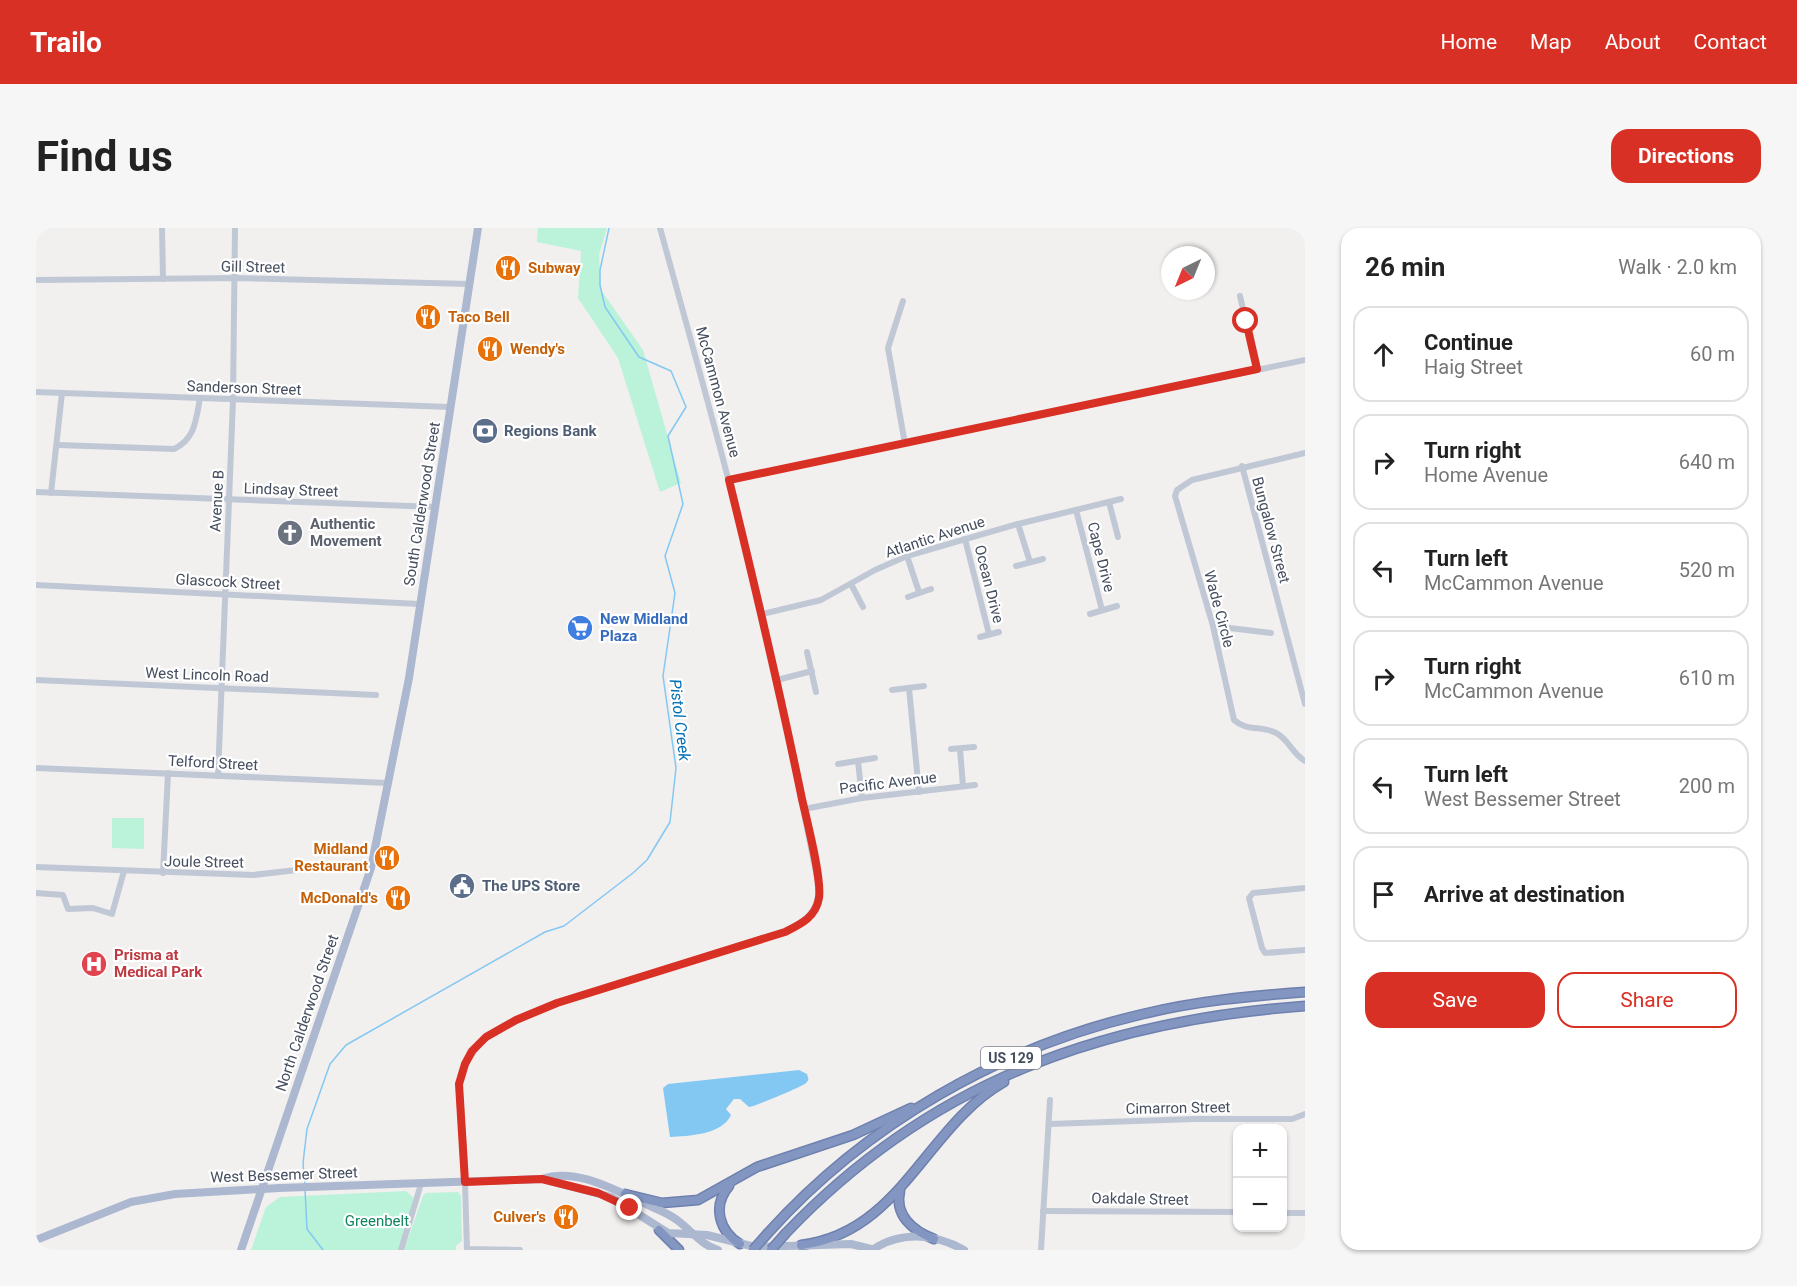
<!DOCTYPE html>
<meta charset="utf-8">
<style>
:root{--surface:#fff;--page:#f6f6f6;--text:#222;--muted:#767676;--line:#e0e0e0;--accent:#d93025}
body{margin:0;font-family:Roboto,sans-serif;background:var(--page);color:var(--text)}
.controls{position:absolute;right:18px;bottom:18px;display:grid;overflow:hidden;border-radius:12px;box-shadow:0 2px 4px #0004}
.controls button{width:54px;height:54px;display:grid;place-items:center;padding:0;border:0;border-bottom:2px solid var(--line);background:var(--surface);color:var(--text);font:30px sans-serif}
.compass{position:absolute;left:1125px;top:18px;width:54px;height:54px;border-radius:50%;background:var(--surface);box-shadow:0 2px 4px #0004;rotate:223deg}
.stop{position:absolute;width:18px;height:18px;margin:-14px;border:4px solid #d93025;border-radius:50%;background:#fff}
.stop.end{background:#d93025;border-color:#fff;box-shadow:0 2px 6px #0008}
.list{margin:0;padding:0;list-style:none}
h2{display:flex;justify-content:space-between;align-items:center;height:78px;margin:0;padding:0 24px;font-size:26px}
h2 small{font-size:20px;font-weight:400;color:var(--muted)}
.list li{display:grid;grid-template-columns:39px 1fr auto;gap:18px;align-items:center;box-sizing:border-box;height:96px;margin:0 12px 12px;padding:0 12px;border:2px solid var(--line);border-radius:18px}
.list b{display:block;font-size:22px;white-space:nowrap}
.list p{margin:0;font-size:20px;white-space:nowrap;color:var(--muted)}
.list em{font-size:20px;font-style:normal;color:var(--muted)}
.actions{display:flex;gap:12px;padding:18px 24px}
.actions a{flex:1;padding:14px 0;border:2px solid var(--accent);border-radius:18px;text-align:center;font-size:21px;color:var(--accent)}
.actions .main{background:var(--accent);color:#fff}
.icon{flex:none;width:33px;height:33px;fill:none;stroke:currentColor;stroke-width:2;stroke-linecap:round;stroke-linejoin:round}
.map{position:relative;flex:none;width:1269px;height:1022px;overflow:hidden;border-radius:18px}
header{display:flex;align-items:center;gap:36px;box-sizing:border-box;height:84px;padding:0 30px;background:var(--accent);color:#fff}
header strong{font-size:28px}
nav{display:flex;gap:33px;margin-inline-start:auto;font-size:21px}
.intro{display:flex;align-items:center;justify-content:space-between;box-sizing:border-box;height:144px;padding:0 36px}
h1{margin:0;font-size:42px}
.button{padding:15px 27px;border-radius:18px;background:var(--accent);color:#fff;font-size:21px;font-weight:700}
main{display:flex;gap:36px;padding:0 36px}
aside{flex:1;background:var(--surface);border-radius:18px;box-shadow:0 2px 4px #0004}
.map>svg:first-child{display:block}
.green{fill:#baf3da}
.water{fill:#83c8f3}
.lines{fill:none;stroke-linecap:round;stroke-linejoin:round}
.stream{stroke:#83c8f3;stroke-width:1.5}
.highway-casing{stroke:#6e81ae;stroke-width:11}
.minor{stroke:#c1c8d5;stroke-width:6}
.major{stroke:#acb8d0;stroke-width:8}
.highway{stroke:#8396c2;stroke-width:8}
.highway-bridge-casing{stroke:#6e81ae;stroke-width:11;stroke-linecap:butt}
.highway-bridge{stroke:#8396c2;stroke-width:8}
.route{stroke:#d93025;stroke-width:8}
.labels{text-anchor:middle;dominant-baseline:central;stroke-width:4.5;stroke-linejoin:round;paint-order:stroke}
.shield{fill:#fff;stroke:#7d838e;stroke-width:1.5}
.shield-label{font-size:14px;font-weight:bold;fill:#454e5e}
.street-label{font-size:15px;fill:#454e5e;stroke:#fff}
.food-label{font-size:15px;font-weight:bold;fill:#c56008;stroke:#fff;text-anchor:start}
.service-label{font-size:15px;font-weight:bold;fill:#4e5e75;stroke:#fff;text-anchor:start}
.worship-label{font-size:15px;font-weight:bold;fill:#5b616d;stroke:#fff;text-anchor:start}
.shop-label{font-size:15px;font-weight:bold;fill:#366cbe;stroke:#fff;text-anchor:start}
.health-label{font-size:15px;font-weight:bold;fill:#be3a42;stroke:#fff;text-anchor:start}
.park-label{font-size:15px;fill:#0f865f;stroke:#fff}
.water-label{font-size:16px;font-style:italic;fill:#0070b6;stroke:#fff}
</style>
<header>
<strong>Trailo</strong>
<nav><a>Home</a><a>Map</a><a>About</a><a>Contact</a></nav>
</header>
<div class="intro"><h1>Find us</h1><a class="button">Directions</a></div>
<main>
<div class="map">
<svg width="1269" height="1022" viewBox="0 0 1269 1022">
<rect width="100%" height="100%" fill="#f2efef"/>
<!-- green -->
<g class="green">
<path d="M502 0H571L563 27 565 62 607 122 645 255 624 264 582 130 542 70 545 23 501 14Z"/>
<path d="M76 590H108V621L76 620Z"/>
<path d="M370 963 377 969V974L364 1022H215L230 979 244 969Z"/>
<path d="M422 964 425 968 426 1013 420 1018V1022H368L387 968 390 965Z"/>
</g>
<!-- water -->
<path class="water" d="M763 842 771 846C772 850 774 851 770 855 768 858 717 879 713 879L704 871H698L690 881 695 887C686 907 652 908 634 909L627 860 632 856Z"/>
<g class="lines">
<!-- stream -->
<g class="stream">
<path d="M269 957 267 935 271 901 294 836 310 817 509 704 528 698 597 645 611 632 634 594 640 540 627 448 639 365 629 328 647 276 632 208 650 179 635 143 603 129 569 79 564 57V42L573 0"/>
<path d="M269 961 271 1001 287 1022"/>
</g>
<!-- highway casing -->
<g class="highway-casing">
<g id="highway">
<path d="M693 958C676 978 683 1003 704 1016"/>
<path d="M864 963C858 987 877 1003 898 1011"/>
<path d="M589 966 626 975 662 972 721 939 817 907 875 880"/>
<path d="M623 1002 643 1022"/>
<path d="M732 1005C830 896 964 819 1107 786 1160 773 1214 768 1269 764"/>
<path d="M750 1005C894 854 1065 793 1269 778"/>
<path d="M765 1017C865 1005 890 898 968 854"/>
</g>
</g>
<!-- minor -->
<g class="minor">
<path d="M126 0 127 51"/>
<path d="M0 52 200 50 433 56"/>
<path d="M1204 68 1221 141"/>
<path d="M867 73 852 120 869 216"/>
<path d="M0 164 415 179"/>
<path d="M22 217 138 221C159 211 160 192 164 170"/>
<path d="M1269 225 1156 252 1141 262 1139 268 1177 398 1198 492C1211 504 1228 497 1242 506 1253 513 1257 526 1269 533"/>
<path d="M1206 238 1269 476"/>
<path d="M693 252 1269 132"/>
<path d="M0 264 400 279"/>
<path d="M15 265 26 165"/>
<path d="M1073 274 1082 309"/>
<path d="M1040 282 1066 382"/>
<path d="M982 296 994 334"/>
<path d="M929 311 953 406"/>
<path d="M871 328 883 364"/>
<path d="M980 338 1007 331"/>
<path d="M815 356 827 379"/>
<path d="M0 357 383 376"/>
<path d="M872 369 895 361"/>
<path d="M726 386 785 372 839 342 871 328 982 296 1085 271"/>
<path d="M1054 386 1081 378"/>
<path d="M1177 398 1235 405"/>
<path d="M944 409 963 404"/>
<path d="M771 424 780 464"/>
<path d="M0 452 340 467"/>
<path d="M741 452 776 443"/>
<path d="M873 460 883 564"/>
<path d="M856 462 888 458"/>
<path d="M915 521 938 519"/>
<path d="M924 521 927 558"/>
<path d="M822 533 826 570"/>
<path d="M802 536 839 530"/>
<path d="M0 540 352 555"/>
<path d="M182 548 197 172 199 0"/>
<path d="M768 581 826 570 939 557"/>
<path d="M0 639 217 647 296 638 335 640"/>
<path d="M127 645 132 545"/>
<path d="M1269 660 1217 665 1213 670 1226 720 1229 725 1269 722"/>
<path d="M0 665 27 667 32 681 57 680 76 686 88 643"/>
<path d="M1014 896 1158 891H1256L1269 886"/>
<path d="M1007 983 1202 984"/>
<path d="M1246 985H1269"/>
<path d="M365 1022 385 956"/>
<path d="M484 1022 431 1021 428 921 423 856 429 836 445 814 461 802 521 775 749 703C770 693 782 684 783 659 764 567 747 475 725 383 695 255 659 127 624 0"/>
<path d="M1005 1022 1014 872"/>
</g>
<!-- major -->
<g class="major">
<path d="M506 951 575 969 632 1005 671 1007 719 1019 815 1016 839 1022"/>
<path d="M0 1012 95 974 139 966 243 960 506 951C541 939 580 963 612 977 622 982 632 985 641 992 656 1003 664 1016 682 1022"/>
<path d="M205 1022 335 640 373 450 442 0"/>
<path d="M836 1022C864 1003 898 1005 928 1022"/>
</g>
<!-- highway -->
<use href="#highway" class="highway"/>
<!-- highway-bridge casing -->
<g class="highway-bridge-casing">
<g id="highway-bridge">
<path d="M717 1022 732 1005"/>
<path d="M735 1022 750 1005"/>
</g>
</g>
<!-- highway-bridge -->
<use href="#highway-bridge" class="highway-bridge"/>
</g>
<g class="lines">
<!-- route -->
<path class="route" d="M594 980 562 965 506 951 429 954 423 856 429 836 436 823 450 809 480 792 521 775 749 704C765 696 780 689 783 670 786 651 771 593 766 571 744 464 719 358 693 252L1221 141 1210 93"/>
</g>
<!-- icons -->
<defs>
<g id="restaurant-disc" transform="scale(1.35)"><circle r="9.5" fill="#e8710a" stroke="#fff"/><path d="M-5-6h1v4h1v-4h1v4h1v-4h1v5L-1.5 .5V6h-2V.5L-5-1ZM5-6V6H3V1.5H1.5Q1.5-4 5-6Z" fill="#fff"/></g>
<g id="bank-disc" transform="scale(1.35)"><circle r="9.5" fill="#5c6f8a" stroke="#fff"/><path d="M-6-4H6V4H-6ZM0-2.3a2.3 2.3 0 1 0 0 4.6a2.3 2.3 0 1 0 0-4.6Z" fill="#fff"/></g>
<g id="church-disc" transform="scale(1.35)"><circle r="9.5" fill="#6b7280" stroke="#fff"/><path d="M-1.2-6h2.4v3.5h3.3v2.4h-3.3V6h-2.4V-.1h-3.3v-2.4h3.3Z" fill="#fff"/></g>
<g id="supermarket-disc" transform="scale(1.35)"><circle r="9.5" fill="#3f7fe0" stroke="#fff"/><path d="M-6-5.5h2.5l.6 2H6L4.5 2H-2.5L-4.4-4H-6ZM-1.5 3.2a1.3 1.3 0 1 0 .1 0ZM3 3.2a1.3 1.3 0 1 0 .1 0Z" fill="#fff"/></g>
<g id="civic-disc" transform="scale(1.35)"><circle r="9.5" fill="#5c6f8a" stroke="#fff"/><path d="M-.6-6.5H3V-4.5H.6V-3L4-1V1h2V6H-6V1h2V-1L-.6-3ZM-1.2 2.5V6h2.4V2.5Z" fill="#fff"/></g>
<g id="hospital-disc" transform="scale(1.35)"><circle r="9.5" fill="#e0444e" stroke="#fff"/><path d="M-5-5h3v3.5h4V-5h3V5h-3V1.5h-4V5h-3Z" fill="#fff"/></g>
</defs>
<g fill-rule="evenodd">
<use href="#restaurant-disc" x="472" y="40"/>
<use href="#restaurant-disc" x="392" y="89"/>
<use href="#restaurant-disc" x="454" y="121"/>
<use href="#bank-disc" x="449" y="203"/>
<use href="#church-disc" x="254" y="305"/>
<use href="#supermarket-disc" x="544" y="400"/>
<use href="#restaurant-disc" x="351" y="630"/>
<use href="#civic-disc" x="426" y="658"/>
<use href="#restaurant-disc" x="362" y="670"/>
<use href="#hospital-disc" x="58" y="736"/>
<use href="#restaurant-disc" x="530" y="989"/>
</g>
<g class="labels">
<!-- shield labels -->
<rect class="shield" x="945" y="819" width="60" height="22" rx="4.5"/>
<g class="shield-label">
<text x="975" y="830">US 129</text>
</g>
<!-- street labels -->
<g class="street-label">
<text transform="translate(217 39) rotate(1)">Gill Street</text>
<text transform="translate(208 160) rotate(2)">Sanderson Street</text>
<text transform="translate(682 164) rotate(75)">McCammon Avenue</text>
<text transform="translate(255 262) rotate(2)">Lindsay Street</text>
<text transform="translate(181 273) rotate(-87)">Avenue B</text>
<text transform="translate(386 276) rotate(-81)">South Calderwood Street</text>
<text transform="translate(1235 302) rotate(75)">Bungalow Street</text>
<text transform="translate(899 309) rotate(-18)">Atlantic Avenue</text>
<text transform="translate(1065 329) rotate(76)">Cape Drive</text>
<text transform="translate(192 354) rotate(3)">Glascock Street</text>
<text transform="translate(953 356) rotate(76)">Ocean Drive</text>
<text transform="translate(1183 381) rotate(75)">Wade Circle</text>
<text transform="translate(171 447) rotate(2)">West Lincoln Road</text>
<text transform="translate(177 535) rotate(3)">Telford Street</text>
<text transform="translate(852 555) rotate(-7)">Pacific Avenue</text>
<text transform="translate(168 634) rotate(1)">Joule Street</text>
<text transform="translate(271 785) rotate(-71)">North Calderwood Street</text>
<text transform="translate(1142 880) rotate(-1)">Cimarron Street</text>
<text transform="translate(248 947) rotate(-2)">West Bessemer Street</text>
<text transform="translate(1104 971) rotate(1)">Oakdale Street</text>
</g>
<!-- food labels -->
<g class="food-label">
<text x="492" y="40">Subway</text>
<text x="412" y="89">Taco Bell</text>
<text x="474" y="121">Wendy's</text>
<text x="332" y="621" text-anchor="end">Midland<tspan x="332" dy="17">Restaurant</tspan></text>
<text x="342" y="670" text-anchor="end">McDonald's</text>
<text x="510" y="989" text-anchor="end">Culver's</text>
</g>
<!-- service labels -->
<g class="service-label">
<text x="468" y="203">Regions Bank</text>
<text x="446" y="658">The UPS Store</text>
</g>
<!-- worship labels -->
<g class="worship-label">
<text x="274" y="296">Authentic<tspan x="274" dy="17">Movement</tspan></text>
</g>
<!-- shop labels -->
<g class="shop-label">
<text x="564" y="391">New Midland<tspan x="564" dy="17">Plaza</tspan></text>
</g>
<!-- health labels -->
<g class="health-label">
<text x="78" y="727">Prisma at<tspan x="78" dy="17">Medical Park</tspan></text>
</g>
<!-- park labels -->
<g class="park-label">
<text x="341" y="993">Greenbelt</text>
</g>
<!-- water labels -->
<g class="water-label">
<text transform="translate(644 492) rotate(83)">Pistol Creek</text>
</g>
</g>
</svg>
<div class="controls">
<button>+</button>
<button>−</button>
</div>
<svg class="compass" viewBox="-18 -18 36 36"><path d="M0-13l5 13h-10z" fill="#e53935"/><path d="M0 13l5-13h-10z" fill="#767676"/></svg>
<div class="stop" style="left:1210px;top:93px"></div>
<div class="stop end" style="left:594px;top:980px"></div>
</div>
<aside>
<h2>26 min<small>Walk · 2.0 km</small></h2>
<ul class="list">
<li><svg class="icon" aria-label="ahead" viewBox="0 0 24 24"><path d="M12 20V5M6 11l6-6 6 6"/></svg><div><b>Continue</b><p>Haig Street</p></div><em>60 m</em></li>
<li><svg class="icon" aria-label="right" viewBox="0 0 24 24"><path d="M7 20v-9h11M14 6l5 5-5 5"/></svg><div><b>Turn right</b><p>Home Avenue</p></div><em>640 m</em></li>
<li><svg class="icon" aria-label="left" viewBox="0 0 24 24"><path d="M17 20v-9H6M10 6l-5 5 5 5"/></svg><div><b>Turn left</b><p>McCammon Avenue</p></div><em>520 m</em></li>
<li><svg class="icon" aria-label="right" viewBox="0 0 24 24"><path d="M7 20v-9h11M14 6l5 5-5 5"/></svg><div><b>Turn right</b><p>McCammon Avenue</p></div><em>610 m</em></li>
<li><svg class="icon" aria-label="left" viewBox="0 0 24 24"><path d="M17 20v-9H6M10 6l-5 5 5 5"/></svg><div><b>Turn left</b><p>West Bessemer Street</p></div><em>200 m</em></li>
<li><svg class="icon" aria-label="arrive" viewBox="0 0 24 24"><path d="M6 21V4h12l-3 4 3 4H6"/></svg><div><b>Arrive at destination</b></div></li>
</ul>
<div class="actions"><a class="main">Save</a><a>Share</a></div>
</aside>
</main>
